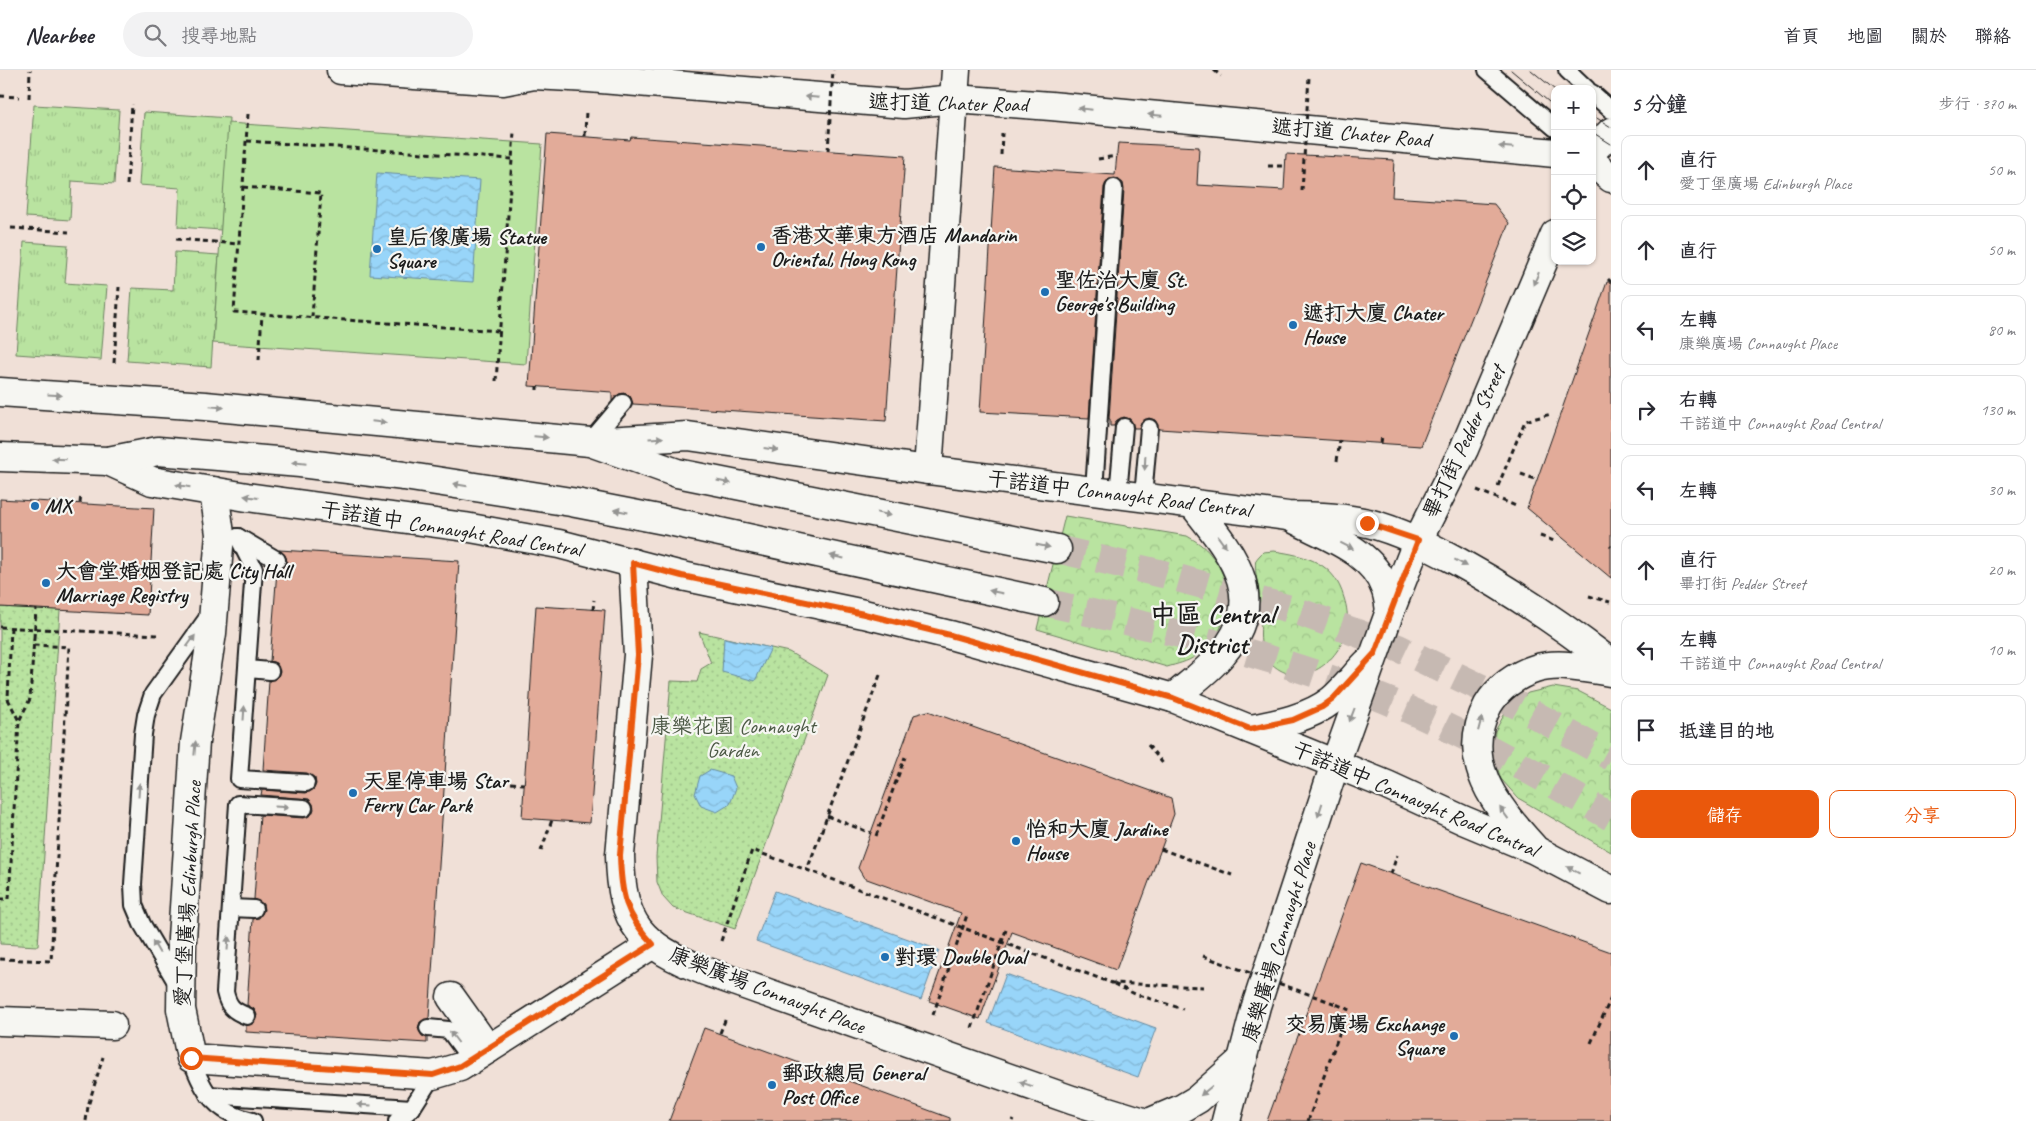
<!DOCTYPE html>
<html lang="zh-TW">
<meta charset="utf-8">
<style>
:root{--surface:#fff;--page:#f2f2f3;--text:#2b2b33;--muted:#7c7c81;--line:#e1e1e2;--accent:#ea580c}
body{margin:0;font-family:Caveat,"LXGW WenKai TC",sans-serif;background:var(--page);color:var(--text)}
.controls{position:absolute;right:15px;top:15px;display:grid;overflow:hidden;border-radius:10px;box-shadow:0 1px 4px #0004}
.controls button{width:45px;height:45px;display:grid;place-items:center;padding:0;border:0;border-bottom:1px solid var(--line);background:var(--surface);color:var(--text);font:25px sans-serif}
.stop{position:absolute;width:15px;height:15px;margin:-11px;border:4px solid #ea580c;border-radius:50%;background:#fff}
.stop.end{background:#ea580c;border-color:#fff;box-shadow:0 1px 5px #0008}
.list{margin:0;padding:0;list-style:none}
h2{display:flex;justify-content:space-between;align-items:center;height:65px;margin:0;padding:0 20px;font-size:21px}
h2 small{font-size:16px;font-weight:400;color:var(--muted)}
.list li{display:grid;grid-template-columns:32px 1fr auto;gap:15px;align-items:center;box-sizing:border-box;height:70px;margin:0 10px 10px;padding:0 10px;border:1px solid var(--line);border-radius:10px}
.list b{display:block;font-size:19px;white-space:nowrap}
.list p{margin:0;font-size:16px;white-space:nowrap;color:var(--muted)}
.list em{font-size:16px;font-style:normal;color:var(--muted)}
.actions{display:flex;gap:10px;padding:15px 20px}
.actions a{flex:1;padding:11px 0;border:1px solid var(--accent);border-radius:10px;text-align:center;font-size:18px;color:var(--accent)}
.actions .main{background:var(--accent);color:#fff}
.icon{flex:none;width:28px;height:28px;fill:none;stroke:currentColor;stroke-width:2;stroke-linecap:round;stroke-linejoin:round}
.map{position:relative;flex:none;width:1611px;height:1051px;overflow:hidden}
header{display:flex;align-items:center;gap:30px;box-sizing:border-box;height:70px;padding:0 25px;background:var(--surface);border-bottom:1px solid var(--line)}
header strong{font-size:24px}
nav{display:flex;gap:28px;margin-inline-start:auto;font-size:18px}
.search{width:350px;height:45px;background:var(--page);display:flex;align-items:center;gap:12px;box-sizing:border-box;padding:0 18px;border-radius:28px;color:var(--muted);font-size:19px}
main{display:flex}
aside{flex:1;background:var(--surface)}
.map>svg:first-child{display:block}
.grass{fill:url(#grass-tufts);stroke:#6a805e}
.forest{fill:url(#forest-crowns);stroke:#6a805e}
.park{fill:#b9e3a0;stroke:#6a805e}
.garden{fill:url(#garden-dots);stroke:#6a805e}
.water{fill:url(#water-waves);stroke:#668ba1}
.building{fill:#e2ab99;stroke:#1c1c1c}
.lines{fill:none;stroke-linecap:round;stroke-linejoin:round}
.primary-tunnel{stroke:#c6b9b2;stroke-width:28;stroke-dasharray:28 14;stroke-linecap:butt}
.highway-tunnel{stroke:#c6b9b2;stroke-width:28;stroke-dasharray:28 14;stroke-linecap:butt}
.lane-casing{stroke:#1c1c1c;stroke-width:20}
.street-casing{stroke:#1c1c1c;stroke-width:31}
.secondary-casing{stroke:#1c1c1c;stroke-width:31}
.primary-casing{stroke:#1c1c1c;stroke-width:31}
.highway-casing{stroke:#1c1c1c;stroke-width:31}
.path{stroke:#1c1c1c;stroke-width:3;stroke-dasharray:5 4;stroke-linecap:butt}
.lane{stroke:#f6f6f2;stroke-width:16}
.street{stroke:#f6f6f2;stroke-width:28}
.secondary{stroke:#f6f6f2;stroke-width:28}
.primary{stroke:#f6f6f2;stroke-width:28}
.highway{stroke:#f6f6f2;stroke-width:28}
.tram{stroke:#1c1c1c;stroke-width:1}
.path-bridge{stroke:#1c1c1c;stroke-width:3;stroke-dasharray:5 4;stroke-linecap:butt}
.oneway{fill:#949492}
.route{stroke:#ea580c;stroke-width:6}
.poi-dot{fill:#1f6fb2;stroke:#f6f6f2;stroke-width:2}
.labels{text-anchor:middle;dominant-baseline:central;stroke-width:4.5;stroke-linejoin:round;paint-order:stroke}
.street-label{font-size:21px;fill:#1c1c1c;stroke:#f6f6f2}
.poi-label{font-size:21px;font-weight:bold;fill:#1c1c1c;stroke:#f6f6f2;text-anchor:start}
.park-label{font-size:21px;fill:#4b5844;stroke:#f6f6f2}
.district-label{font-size:26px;font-weight:bold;fill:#1c1c1c;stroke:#f6f6f2}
</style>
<header>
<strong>Nearbee</strong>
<div class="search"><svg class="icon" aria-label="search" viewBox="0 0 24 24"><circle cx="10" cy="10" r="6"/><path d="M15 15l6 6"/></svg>搜尋地點</div>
<nav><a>首頁</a><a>地圖</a><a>關於</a><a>聯絡</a></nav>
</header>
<main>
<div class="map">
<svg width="1611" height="1051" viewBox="0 0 1611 1051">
<defs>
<pattern id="grass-tufts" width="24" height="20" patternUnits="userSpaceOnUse" patternTransform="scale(1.25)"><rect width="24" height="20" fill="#b9e3a0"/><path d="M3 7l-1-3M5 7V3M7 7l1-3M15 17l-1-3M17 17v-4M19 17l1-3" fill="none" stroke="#9ec289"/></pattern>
<pattern id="forest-crowns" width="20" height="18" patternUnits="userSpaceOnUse" patternTransform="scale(1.25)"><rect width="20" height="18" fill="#b9e3a0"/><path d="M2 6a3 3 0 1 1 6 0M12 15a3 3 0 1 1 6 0" fill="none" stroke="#9ec289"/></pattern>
<pattern id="garden-dots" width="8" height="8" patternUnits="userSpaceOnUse" patternTransform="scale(1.25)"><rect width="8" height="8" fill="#b9e3a0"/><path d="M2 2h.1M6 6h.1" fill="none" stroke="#9ec289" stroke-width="1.8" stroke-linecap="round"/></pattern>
<pattern id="water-waves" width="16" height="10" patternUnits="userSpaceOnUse" patternTransform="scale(1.25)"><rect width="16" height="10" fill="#98d5f9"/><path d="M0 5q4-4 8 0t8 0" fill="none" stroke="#82b6d5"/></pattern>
</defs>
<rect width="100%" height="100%" fill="#f0e0d7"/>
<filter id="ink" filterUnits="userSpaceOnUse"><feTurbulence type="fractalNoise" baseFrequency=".02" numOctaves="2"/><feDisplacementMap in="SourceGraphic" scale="10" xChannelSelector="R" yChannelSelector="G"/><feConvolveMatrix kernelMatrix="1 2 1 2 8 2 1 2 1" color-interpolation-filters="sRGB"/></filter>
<g filter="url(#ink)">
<!-- grass -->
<g class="grass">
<path d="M34 35 119 40 114 114 72 111 70 150 26 147Z"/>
<path d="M144 42 229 48 221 160 178 157 180 118 139 115Z"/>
<path d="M24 172 68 175 65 213 107 216 101 290 16 284Z"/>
<path d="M175 182 219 185 211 297 127 291 132 218 173 220Z"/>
</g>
<!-- forest -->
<g class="forest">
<path d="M1065 446 1187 466C1196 471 1204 476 1211 485 1237 514 1230 566 1196 586 1187 592 1177 594 1167 597L1037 559Z"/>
<path d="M1274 481C1307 486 1334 492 1344 528 1347 537 1348 546 1347 555 1344 585 1310 617 1280 600 1273 596 1266 589 1263 581 1259 571 1261 557 1261 547 1262 534 1253 498 1256 490 1257 488 1261 484 1263 482Z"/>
<path d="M1553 617 1578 621 1611 638V782L1518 728 1501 709 1493 685 1495 661 1508 638 1528 623Z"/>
</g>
<!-- park -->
<path class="park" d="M228 53 542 74 526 294 213 273Z"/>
<!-- garden -->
<g class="garden">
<path d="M0 537 60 540 38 876 0 874Z"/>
<path d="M699 562 789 582 828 605 735 859 673 838 663 827 657 812 656 787 671 611 697 612 701 599 711 593Z"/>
</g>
<!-- water -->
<g class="water">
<path d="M377 103 480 110 473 212 370 205Z"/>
<path d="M724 568 771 578 755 611 722 602Z"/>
<path d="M710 700 731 706 736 718 730 734 717 742 701 736 695 724 700 706Z"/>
<path d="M775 821 939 880 921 930 756 871Z"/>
<path d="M1006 904 1156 958 1138 1007 988 953Z"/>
</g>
<!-- building -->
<g class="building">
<path d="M547 64 630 70 631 67 905 86 886 351 633 334 630 326 624 323 619 324 612 331V322L529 316Z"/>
<path d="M1118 73 1199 77 1197 115 1284 120 1286 84 1394 90 1392 127 1494 134 1509 153 1421 376 1159 359 1155 350 1149 348 1141 352 1139 358H1134L1130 349 1124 347 1116 351 1114 356H1110V349H1109L1124 119 1123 113 1115 108 1109 109 1104 117 1089 348 980 342 995 97 1115 105Z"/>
<path d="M1607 212H1611V508L1527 438Z"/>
<path d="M0 429 154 438 148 545 0 537Z"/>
<path d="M279 480 459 491 429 948 420 952 418 958 422 966 427 968V973L246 962V956L254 953 257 945 254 939 247 935 253 849 259 848 264 840 263 834 254 829 260 745 304 748 312 744 314 739 313 734 309 729 261 725 262 720 306 723 314 719 316 714 315 708 307 703 263 700 269 611 278 607 280 601 276 593 270 591 277 500 282 498 287 491 285 485Z"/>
<path d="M536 536 605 540 590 753 522 748Z"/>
<path d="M928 641 1171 728 1174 744 1116 900 1012 862 980 949 929 931 961 843 864 808 858 798 914 645Z"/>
<path d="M1361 793 1611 882V1051H1267Z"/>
<path d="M704 958 950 1048V1051H669Z"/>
</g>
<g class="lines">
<!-- primary-tunnel -->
<path class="primary-tunnel" d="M1044 532C1160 558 1275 585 1386 630 1464 662 1538 705 1611 747"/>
<!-- highway-tunnel -->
<path class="highway-tunnel" d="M1057 479 1163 504 1297 541 1398 578 1517 635 1611 687"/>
<!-- lane casing -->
<g class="lane-casing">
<g id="lane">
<path d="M1487 0 1555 58"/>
<path d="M1567 0 1587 19"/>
<path d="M1592 23 1611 40"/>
<path d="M590 372 623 333"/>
<path d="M1094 421 1114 118"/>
<path d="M1118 424 1124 357"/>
<path d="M1143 427 1149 358"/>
<path d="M238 467 254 499 239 709 306 713"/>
<path d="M238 467 277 490"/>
<path d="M247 599 270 601"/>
<path d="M231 838 254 839"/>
<path d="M179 917 142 854 134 835 133 814 143 664 146 645 153 624 211 543"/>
<path d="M247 946C233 941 228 936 225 922L238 734 304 738"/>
<path d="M428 958 449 960 471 990"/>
<path d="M191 988C203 1022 215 1043 253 1051"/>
<path d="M208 1025 412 1038"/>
<path d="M397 1051 412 1038 433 1005"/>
</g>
</g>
<!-- street casing -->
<g class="street-casing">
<g id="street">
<path d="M214 421 220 464 212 563 195 672 182 868 181 939 191 988 433 1005 460 997 653 874"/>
<path d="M451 927 488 979"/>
<path d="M0 951 112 955"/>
</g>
</g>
<!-- secondary casing -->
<g class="secondary-casing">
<g id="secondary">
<path d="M341 0 503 11 534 5 589 8 904 34 954 29 1051 36 1555 83"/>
<path d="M1592 81 1611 62"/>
<path d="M1592 92 1611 108"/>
<path d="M590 372 688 366 928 400 1288 446C1314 446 1342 447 1368 453 1399 461 1427 475 1455 490 1510 520 1562 555 1611 593"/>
<path d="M108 391 152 411 247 427 465 457 559 474 682 506 864 544 950 565 1173 628 1387 715 1463 750 1535 780 1611 820"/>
<path d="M928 400 956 0"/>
<path d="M1296 450C1328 467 1372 481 1385 518 1388 525 1389 534 1390 541"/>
<path d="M633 493 638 585 620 785C621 856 641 875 705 901L1072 1030 1140 1051"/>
<path d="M1173 628C1189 614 1208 601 1222 584 1271 526 1230 482 1192 433"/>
<path d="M1250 659C1278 654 1309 648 1332 630 1344 620 1355 605 1367 593"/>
<path d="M1533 777C1496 737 1458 690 1488 635 1498 618 1516 605 1535 599 1559 591 1587 599 1611 602"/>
<path d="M1153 1051 1181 1039 1198 1029 1243 989"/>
<path d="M1226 1051 1256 936 1335 694 1390 541 1418 470 1464 379 1555 164"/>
</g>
</g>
<!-- primary casing -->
<g class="primary-casing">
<path id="primary" d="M0 387 108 391 158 381 300 393 404 406 571 432 669 451 1044 532"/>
</g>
<!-- highway casing -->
<g class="highway-casing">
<path id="highway" d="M0 322 205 336 590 372 677 403 1057 479"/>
</g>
<!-- path -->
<g class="path">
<path d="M1214 0 1221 6"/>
<path d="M0 26 19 27"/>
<path d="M29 28 30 0"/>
<path d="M248 44 234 242 499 261"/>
<path d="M585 66 586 40"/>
<path d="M247 71 512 89"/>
<path d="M1001 85 1002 63"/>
<path d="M1098 89 1117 86"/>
<path d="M1268 96H1285"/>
<path d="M127 115 132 34"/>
<path d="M243 117 321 123 312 247"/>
<path d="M11 158 69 162"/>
<path d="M176 169 239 174"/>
<path d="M1608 209 1611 212"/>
<path d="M259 290 262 244"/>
<path d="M114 293 119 217"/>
<path d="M496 311 514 62"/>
<path d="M537 320V316"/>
<path d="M1381 373 1382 366"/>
<path d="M1337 391 1340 370"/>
<path d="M1521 404 1538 410"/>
<path d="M1498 416 1525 351 1551 344"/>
<path d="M1477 420 1516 436"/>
<path d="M80 433 81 425"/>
<path d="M1540 466 1557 472"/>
<path d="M1610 476 1611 477"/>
<path d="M1589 526 1610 532"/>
<path d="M593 540 594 530"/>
<path d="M0 557 157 565"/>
<path d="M11 557 8 629 19 651"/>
<path d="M880 605 807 800 1112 913 1203 917"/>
<path d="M1148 675 1165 696"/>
<path d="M511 713 524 714"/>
<path d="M827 746 871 763"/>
<path d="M876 766 905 687"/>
<path d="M1161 779 1232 805"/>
<path d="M541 781 552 750"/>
<path d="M1391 804 1397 785"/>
<path d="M0 829H9L19 651 30 629 34 568"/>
<path d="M721 871 752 780 807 800"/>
<path d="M1114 914 1135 924 1183 939"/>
<path d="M933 945 967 845"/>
<path d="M972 958 1006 860"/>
<path d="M720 963 726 948"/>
<path d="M1591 973 1611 928"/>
<path d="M86 1051 88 1036 103 987"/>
<path d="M1012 1051 1013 1049"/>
<path d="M1308 1051 1348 939 1336 934"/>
</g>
<!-- lane -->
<use href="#lane" class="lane"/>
<!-- street -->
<use href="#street" class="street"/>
<!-- secondary -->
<use href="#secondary" class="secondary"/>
<!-- primary -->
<use href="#primary" class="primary"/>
<!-- highway -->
<use href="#highway" class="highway"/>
<!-- tram -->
<g class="tram">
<path d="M1511 0 1555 37"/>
<path d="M1531 0 1555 20"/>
<path d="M1592 45 1611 57"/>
<path d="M1592 62 1611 74"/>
</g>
<!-- path-bridge -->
<g class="path-bridge">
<path d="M828 81 833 0"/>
<path d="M1302 121 1309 7"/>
<path d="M34 568 36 539"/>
<path d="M1203 886 1336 934"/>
<path d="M0 889 51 891 69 577 34 575"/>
</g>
</g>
<!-- one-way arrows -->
<defs><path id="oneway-solid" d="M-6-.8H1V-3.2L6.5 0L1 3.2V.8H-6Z" transform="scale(1.25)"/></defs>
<g class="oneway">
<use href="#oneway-solid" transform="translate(812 27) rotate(-175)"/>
<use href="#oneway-solid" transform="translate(1085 39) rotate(-174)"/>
<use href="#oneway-solid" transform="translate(1155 45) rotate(-175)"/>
<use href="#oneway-solid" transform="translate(1506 77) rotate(-175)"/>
<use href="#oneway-solid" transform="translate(1536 209) rotate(113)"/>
<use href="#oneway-solid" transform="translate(55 325) rotate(4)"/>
<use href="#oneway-solid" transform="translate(217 337) rotate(5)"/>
<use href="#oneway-solid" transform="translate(379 352) rotate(6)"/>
<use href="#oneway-solid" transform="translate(541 367) rotate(5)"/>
<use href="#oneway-solid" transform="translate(656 368) rotate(-3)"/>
<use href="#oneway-solid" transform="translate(771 379) rotate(8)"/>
<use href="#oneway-solid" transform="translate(59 389) rotate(-178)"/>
<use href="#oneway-solid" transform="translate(299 393) rotate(-174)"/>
<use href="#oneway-solid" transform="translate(1145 393) rotate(93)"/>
<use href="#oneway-solid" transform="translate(724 412) rotate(11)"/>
<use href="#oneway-solid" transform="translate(460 415) rotate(-171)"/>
<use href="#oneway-solid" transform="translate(183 416) rotate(-170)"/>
<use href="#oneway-solid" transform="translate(251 427) rotate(-172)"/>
<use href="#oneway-solid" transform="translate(621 441) rotate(-169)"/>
<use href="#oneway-solid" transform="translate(884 444) rotate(11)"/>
<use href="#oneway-solid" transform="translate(1222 472) rotate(54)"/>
<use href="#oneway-solid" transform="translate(1043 476) rotate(11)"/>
<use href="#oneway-solid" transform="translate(1347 476) rotate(27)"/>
<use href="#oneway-solid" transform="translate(837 487) rotate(-168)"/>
<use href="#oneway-solid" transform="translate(1461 493) rotate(28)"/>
<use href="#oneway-solid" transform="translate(996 522) rotate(-168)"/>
<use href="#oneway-solid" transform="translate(191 571) rotate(-54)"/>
<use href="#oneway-solid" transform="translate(244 643) rotate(-86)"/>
<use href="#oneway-solid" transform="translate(1352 645) rotate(111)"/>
<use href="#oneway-solid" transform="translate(1480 654) rotate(-75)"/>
<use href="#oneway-solid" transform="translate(195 678) rotate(-85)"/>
<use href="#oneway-solid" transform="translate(139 720) rotate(-86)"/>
<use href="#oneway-solid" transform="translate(282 737) rotate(4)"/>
<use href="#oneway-solid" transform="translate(1320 740) rotate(108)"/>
<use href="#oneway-solid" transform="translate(1504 743) rotate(-126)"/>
<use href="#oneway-solid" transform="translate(1573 800) rotate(-152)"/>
<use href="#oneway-solid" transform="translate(228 873) rotate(-86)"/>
<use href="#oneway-solid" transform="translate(156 877) rotate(-120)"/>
<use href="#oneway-solid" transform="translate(454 967) rotate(-127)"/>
<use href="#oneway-solid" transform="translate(1026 1014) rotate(-161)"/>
<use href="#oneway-solid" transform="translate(1206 1021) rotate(140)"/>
<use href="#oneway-solid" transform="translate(364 1035) rotate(-176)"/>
</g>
</g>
<g class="lines" filter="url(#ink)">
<!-- route -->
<path class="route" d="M191 988 433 1005 460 996 653 874C625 845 621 824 620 785L638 585 633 493 682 506 864 544 950 565 1173 628 1250 659 1293 650 1322 637 1333 629 1375 583 1418 470 1367 453"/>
</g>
<!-- markers -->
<g class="poi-dot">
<circle cx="761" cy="177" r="5"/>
<circle cx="377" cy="179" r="5"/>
<circle cx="1045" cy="222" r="5"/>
<circle cx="1293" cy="255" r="5"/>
<circle cx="35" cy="436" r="5"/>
<circle cx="46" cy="513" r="5"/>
<circle cx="353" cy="723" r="5"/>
<circle cx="1016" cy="771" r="5"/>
<circle cx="885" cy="887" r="5"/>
<circle cx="1454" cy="966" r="5"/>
<circle cx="772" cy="1015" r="5"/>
</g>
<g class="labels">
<!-- street labels -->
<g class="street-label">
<text transform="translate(948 33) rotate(1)">遮打道 Chater Road</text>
<text transform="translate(1351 63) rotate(5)">遮打道 Chater Road</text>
<text transform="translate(1464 372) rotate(-65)">畢打街 Pedder Street</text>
<text transform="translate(1119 424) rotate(7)">干諾道中 Connaught Road Central</text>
<text transform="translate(451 459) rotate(9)">干諾道中 Connaught Road Central</text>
<text transform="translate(1415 729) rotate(23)">干諾道中 Connaught Road Central</text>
<text transform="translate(188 824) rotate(-87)">愛丁堡廣場 Edinburgh Place</text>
<text transform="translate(1279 872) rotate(-73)">康樂廣場 Connaught Place</text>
<text transform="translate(767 920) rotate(21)">康樂廣場 Connaught Place</text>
</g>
<!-- poi labels -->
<g class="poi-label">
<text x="771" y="165">香港文華東方酒店 Mandarin<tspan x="771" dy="24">Oriental, Hong Kong</tspan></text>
<text x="387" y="167">皇后像廣場 Statue<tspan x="387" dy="24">Square</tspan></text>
<text x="1055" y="210">聖佐治大廈 St.<tspan x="1055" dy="24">George's Building</tspan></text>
<text x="1303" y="243">遮打大廈 Chater<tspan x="1303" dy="24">House</tspan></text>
<text x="45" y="436">MX</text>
<text x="56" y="501">大會堂婚姻登記處 City Hall<tspan x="56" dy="24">Marriage Registry</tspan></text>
<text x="363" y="711">天星停車場 Star<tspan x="363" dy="24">Ferry Car Park</tspan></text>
<text x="1026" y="759">怡和大廈 Jardine<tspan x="1026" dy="24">House</tspan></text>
<text x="895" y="887">對環 Double Oval</text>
<text x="1444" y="954" text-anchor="end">交易廣場 Exchange<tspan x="1444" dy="24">Square</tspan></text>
<text x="782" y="1003">郵政總局 General<tspan x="782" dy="24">Post Office</tspan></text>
</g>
<!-- park labels -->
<g class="park-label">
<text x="733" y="656">康樂花園 Connaught<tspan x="733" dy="24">Garden</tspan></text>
</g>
<!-- district labels -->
<g class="district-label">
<text x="1212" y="544">中區 Central<tspan x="1212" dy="30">District</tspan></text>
</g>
</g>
</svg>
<div class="controls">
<button>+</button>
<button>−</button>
<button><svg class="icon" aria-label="locate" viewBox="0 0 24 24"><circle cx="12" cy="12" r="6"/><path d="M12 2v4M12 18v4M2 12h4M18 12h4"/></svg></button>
<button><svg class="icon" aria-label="layers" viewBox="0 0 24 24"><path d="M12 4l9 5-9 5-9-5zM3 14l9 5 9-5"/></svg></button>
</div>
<div class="stop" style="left:191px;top:988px"></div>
<div class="stop end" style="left:1367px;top:453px"></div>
</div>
<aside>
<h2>5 分鐘<small>步行 · 370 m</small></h2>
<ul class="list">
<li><svg class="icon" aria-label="ahead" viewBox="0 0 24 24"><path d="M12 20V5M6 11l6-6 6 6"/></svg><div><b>直行</b><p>愛丁堡廣場 Edinburgh Place</p></div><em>50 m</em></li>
<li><svg class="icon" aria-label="ahead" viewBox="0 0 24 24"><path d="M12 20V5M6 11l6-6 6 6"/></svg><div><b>直行</b></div><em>50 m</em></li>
<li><svg class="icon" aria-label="left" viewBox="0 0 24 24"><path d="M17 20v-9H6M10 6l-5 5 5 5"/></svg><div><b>左轉</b><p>康樂廣場 Connaught Place</p></div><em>80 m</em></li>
<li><svg class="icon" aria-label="right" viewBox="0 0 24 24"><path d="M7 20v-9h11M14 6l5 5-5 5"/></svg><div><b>右轉</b><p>干諾道中 Connaught Road Central</p></div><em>130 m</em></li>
<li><svg class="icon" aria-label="left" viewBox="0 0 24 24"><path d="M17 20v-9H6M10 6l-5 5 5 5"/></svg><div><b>左轉</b></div><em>30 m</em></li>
<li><svg class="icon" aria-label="ahead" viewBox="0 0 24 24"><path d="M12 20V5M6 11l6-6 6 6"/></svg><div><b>直行</b><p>畢打街 Pedder Street</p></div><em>20 m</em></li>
<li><svg class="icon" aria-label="left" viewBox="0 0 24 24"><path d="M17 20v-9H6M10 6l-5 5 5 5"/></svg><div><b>左轉</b><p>干諾道中 Connaught Road Central</p></div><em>10 m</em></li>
<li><svg class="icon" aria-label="arrive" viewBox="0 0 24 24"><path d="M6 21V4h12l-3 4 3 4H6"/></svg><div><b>抵達目的地</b></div></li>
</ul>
<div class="actions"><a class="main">儲存</a><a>分享</a></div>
</aside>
</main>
